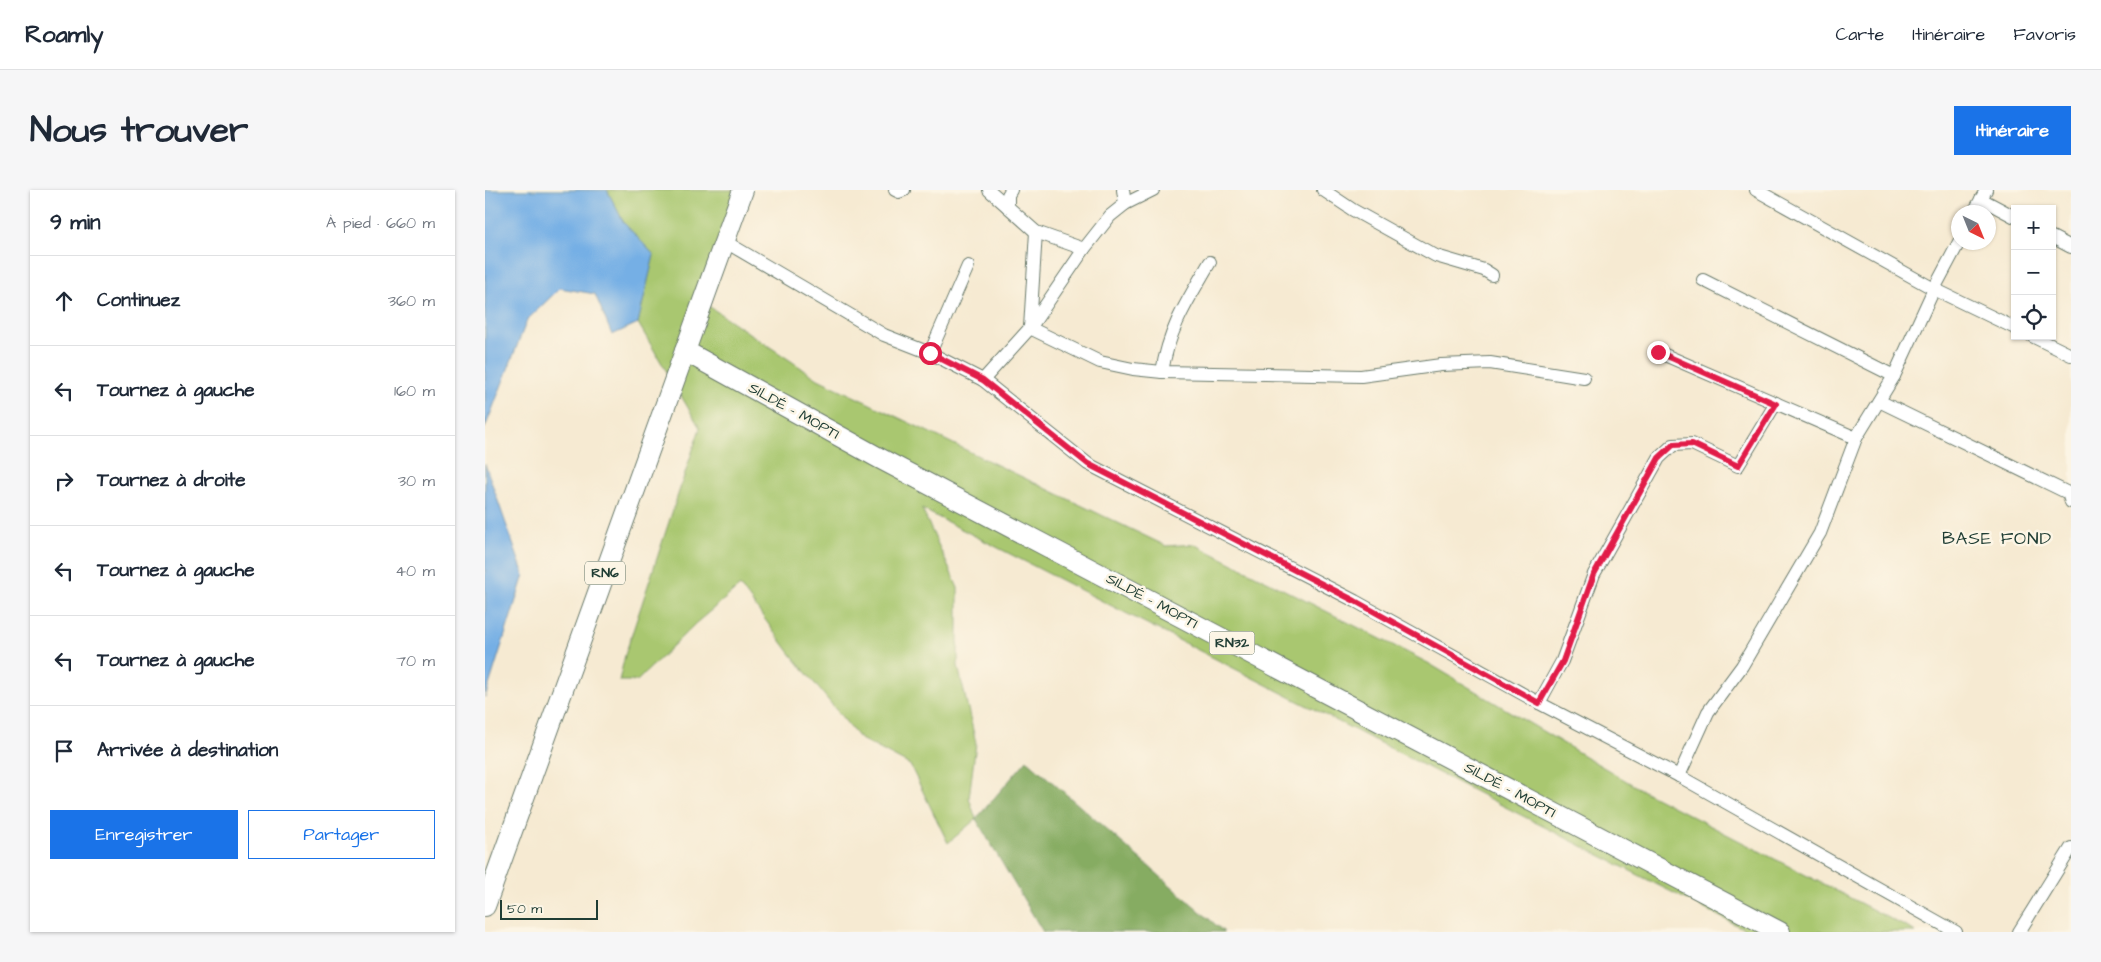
<!DOCTYPE html>
<html lang="fr">
<meta charset="utf-8">
<style>
:root{--surface:#fff;--page:#f6f6f7;--text:#1f2937;--muted:#747a83;--line:#e0e1e3;--accent:#1a73e8}
body{margin:0;font-family:"Architects Daughter",sans-serif;background:var(--page);color:var(--text)}
.controls{position:absolute;right:15px;top:15px;display:grid;overflow:hidden;border-radius:0px;box-shadow:0 1px 4px #0004}
.controls button{width:45px;height:45px;display:grid;place-items:center;padding:0;border:0;border-bottom:1px solid var(--line);background:var(--surface);color:var(--text);font:25px sans-serif}
.compass{position:absolute;left:1466px;top:15px;width:45px;height:45px;border-radius:50%;background:var(--surface);box-shadow:0 1px 4px #0004;rotate:137deg}
.scale{position:absolute;left:15px;bottom:12px;width:98px;box-sizing:border-box;padding-left:5px;border:2px solid #1f3d34;border-top:0;font-size:14px;line-height:18px;white-space:nowrap;color:#1f3d34;-webkit-text-stroke:4px #fcf5e5;paint-order:stroke}
.stop{position:absolute;width:15px;height:15px;margin:-11px;border:4px solid #e11d48;border-radius:50%;background:#fff}
.stop.end{background:#e11d48;border-color:#fff;box-shadow:0 1px 5px #0008}
.list{margin:0;padding:0;list-style:none}
h2{display:flex;justify-content:space-between;align-items:center;height:65px;margin:0;padding:0 20px;font-size:21px}
h2 small{font-size:16px;font-weight:400;color:var(--muted)}
.list li{display:grid;grid-template-columns:32px 1fr auto;gap:15px;align-items:center;box-sizing:border-box;height:90px;padding:0 20px;border-top:1px solid var(--line)}
.list b{display:block;font-size:19px;white-space:nowrap}
.list em{font-size:16px;font-style:normal;color:var(--muted)}
.actions{display:flex;gap:10px;padding:15px 20px}
.actions a{flex:1;padding:11px 0;border:1px solid var(--accent);border-radius:0px;text-align:center;font-size:18px;color:var(--accent)}
.actions .main{background:var(--accent);color:#fff}
.icon{flex:none;width:28px;height:28px;fill:none;stroke:currentColor;stroke-width:2;stroke-linecap:round;stroke-linejoin:round}
.map{position:relative;flex:none;width:1586px;height:742px;overflow:hidden;border-radius:0px}
header{display:flex;align-items:center;gap:30px;box-sizing:border-box;height:70px;padding:0 25px;background:var(--surface);border-bottom:1px solid var(--line)}
header strong{font-size:24px}
nav{display:flex;gap:28px;margin-inline-start:auto;font-size:18px}
.intro{display:flex;align-items:center;justify-content:space-between;box-sizing:border-box;height:120px;padding:0 30px}
h1{margin:0;font-size:35px}
.button{padding:12px 22px;border-radius:0px;background:var(--accent);color:#fff;font-size:18px;font-weight:700}
main{display:flex;gap:30px;padding:0 30px}
aside{flex:1;background:var(--surface);border-radius:0px;box-shadow:0 1px 4px #0004}
.map>svg:first-child{display:block}
.green{fill:#a9c76f;stroke:#648252}
.forest{fill:#86ac62;stroke:#52744b}
.water{fill:#75afe5;stroke:#4a768c}
.lines{fill:none;stroke-linecap:round;stroke-linejoin:round}
.street-casing{stroke:#6a7a6b;stroke-width:14}
.primary-casing{stroke:#6a7a6b;stroke-width:22}
.street{stroke:#fff;stroke-width:12}
.primary{stroke:#fff;stroke-width:20}
.route{stroke:#e11d48;stroke-width:6}
.labels{text-anchor:middle;dominant-baseline:central;stroke-width:5;stroke-linejoin:round;paint-order:stroke}
.shield{fill:#fcf5e5;stroke:#617469;stroke-width:1}
.shield-label{font-size:14px;font-weight:bold;fill:#1f3d34}
.street-label{font-size:15px;fill:#1f3d34;stroke:#fcf5e5}
.quarter-label{font-size:18px;letter-spacing:1px;fill:#1f3d34;stroke:#fcf5e5}
</style>
<header>
<strong>Roamly</strong>
<nav><a>Carte</a><a>Itinéraire</a><a>Favoris</a></nav>
</header>
<div class="intro"><h1>Nous trouver</h1><a class="button">Itinéraire</a></div>
<main>
<aside>
<h2>9 min<small>À pied · 660 m</small></h2>
<ul class="list">
<li><svg class="icon" aria-label="ahead" viewBox="0 0 24 24"><path d="M12 20V5M6 11l6-6 6 6"/></svg><div><b>Continuez</b></div><em>360 m</em></li>
<li><svg class="icon" aria-label="left" viewBox="0 0 24 24"><path d="M17 20v-9H6M10 6l-5 5 5 5"/></svg><div><b>Tournez à gauche</b></div><em>160 m</em></li>
<li><svg class="icon" aria-label="right" viewBox="0 0 24 24"><path d="M7 20v-9h11M14 6l5 5-5 5"/></svg><div><b>Tournez à droite</b></div><em>30 m</em></li>
<li><svg class="icon" aria-label="left" viewBox="0 0 24 24"><path d="M17 20v-9H6M10 6l-5 5 5 5"/></svg><div><b>Tournez à gauche</b></div><em>40 m</em></li>
<li><svg class="icon" aria-label="left" viewBox="0 0 24 24"><path d="M17 20v-9H6M10 6l-5 5 5 5"/></svg><div><b>Tournez à gauche</b></div><em>70 m</em></li>
<li><svg class="icon" aria-label="arrive" viewBox="0 0 24 24"><path d="M6 21V4h12l-3 4 3 4H6"/></svg><div><b>Arrivée à destination</b></div></li>
</ul>
<div class="actions"><a class="main">Enregistrer</a><a>Partager</a></div>
</aside>
<div class="map">
<svg width="1586" height="742" viewBox="0 0 1586 742">
<rect width="100%" height="100%" fill="#fcf5e5"/>
<filter id="ink" filterUnits="userSpaceOnUse"><feTurbulence type="fractalNoise" baseFrequency=".02" numOctaves="2"/><feDisplacementMap in="SourceGraphic" scale="10" xChannelSelector="R" yChannelSelector="G"/><feConvolveMatrix kernelMatrix="1 2 1 2 8 2 1 2 1" color-interpolation-filters="sRGB"/></filter>
<filter id="wash" filterUnits="userSpaceOnUse"><feTurbulence type="fractalNoise" baseFrequency=".0096" numOctaves="4" result="noise"/><feDisplacementMap in="SourceGraphic" scale="20" xChannelSelector="R" yChannelSelector="G"/><feGaussianBlur stdDeviation="1.12" result="paint"/><feColorMatrix in="noise" values="0 0 0 0 0 0 0 0 0 0 0 0 0 0 0 0 0 1.4 0 .05"/><feComposite in="paint" operator="in"/></filter>
<g filter="url(#wash)">
<rect width="100%" height="100%" fill="#f6ead2"/>
<!-- green -->
<path class="green" d="M122 0H247L261 9 222 115 333 189 681 356 709 354 943 473 1160 602 1431 742H1265L437 319 473 398V476L491 553 484 608 491 629 463 653 425 575 374 548 305 463 255 396 211 433 152 491H134L140 465 215 238 153 133 169 65 139 33Z"/>
<!-- forest -->
<path class="forest" d="M542 570 739 742H558L491 629Z"/>
<!-- water -->
<g class="water">
<path d="M0 0H122L139 33 169 65 153 133 127 145 110 104 75 98 42 130 0 238Z"/>
<path d="M0 274 39 385 0 508Z"/>
</g>
</g>
<g filter="url(#ink)">
<g class="lines">
<!-- street casing -->
<g class="street-casing">
<g id="street">
<path d="M410 0 414 2 419 0"/>
<path d="M504 0 551 42 599 59"/>
<path d="M638 0 640 14"/>
<path d="M838 0 868 20 951 66 999 80 1007 85"/>
<path d="M1271 0 1449 99 1530 138"/>
<path d="M1496 9 1530 27"/>
<path d="M523 17V5L526 0"/>
<path d="M1489 22 1501 0"/>
<path d="M551 42 545 138 615 172 648 179 677 182 876 186 956 175 1005 173 1099 188"/>
<path d="M1567 47 1586 57"/>
<path d="M239 51 399 145 445 163 498 190 603 274 870 411 1054 513 1194 586 1471 742"/>
<path d="M1218 90 1409 186"/>
<path d="M1547 146 1586 165"/>
<path d="M1173 162 1371 248"/>
<path d="M445 163 483 76"/>
<path d="M677 182C684 138 703 110 725 72"/>
<path d="M498 190 545 138 599 59 625 26 640 14 668 0"/>
<path d="M1394 211 1583 303 1586 312"/>
<path d="M1054 513 1077 471 1109 384 1174 268 1188 255 1207 254 1253 276 1291 213"/>
<path d="M1194 586 1223 522 1257 476 1335 343 1371 248 1409 186 1449 99 1474 52"/>
<path d="M1534 742 1586 658"/>
</g>
</g>
<!-- primary casing -->
<g class="primary-casing">
<g id="primary">
<path d="M200 161 394 268 1295 742"/>
<path d="M0 716 258 0"/>
</g>
</g>
<!-- street -->
<use href="#street" class="street"/>
<!-- primary -->
<use href="#primary" class="primary"/>
</g>
</g>
<g class="lines" filter="url(#ink)">
<!-- route -->
<path class="route" d="M445 163 498 190 603 274 870 411 1054 513 1078 471 1109 384 1174 268 1188 255 1207 254 1253 276 1291 214 1173 162"/>
</g>
<g class="labels">
<!-- shield labels -->
<g class="shield">
<rect x="100" y="371.5" width="40" height="23" rx="4"/>
<rect x="724.5" y="441.5" width="45" height="23" rx="4"/>
</g>
<g class="shield-label">
<text x="120" y="383">RN6</text>
<text x="747" y="453">RN32</text>
</g>
<!-- street labels -->
<g class="street-label">
<text transform="translate(309 221) rotate(29)">SILDÉ - MOPTI</text>
<text transform="translate(667 411) rotate(28)">SILDÉ - MOPTI</text>
<text transform="translate(1025 600) rotate(28)">SILDÉ - MOPTI</text>
</g>
<!-- quarter labels -->
<g class="quarter-label">
<text x="1512" y="348">BASE FOND</text>
</g>
</g>
</svg>
<div class="controls">
<button>+</button>
<button>−</button>
<button><svg class="icon" aria-label="locate" viewBox="0 0 24 24"><circle cx="12" cy="12" r="6"/><path d="M12 2v4M12 18v4M2 12h4M18 12h4"/></svg></button>
</div>
<svg class="compass" viewBox="-18 -18 36 36"><path d="M0-13l5 13h-10z" fill="#e53935"/><path d="M0 13l5-13h-10z" fill="#747a83"/></svg>
<div class="scale">50 m</div>
<div class="stop" style="left:445px;top:163px"></div>
<div class="stop end" style="left:1173px;top:162px"></div>
</div>
</main>
